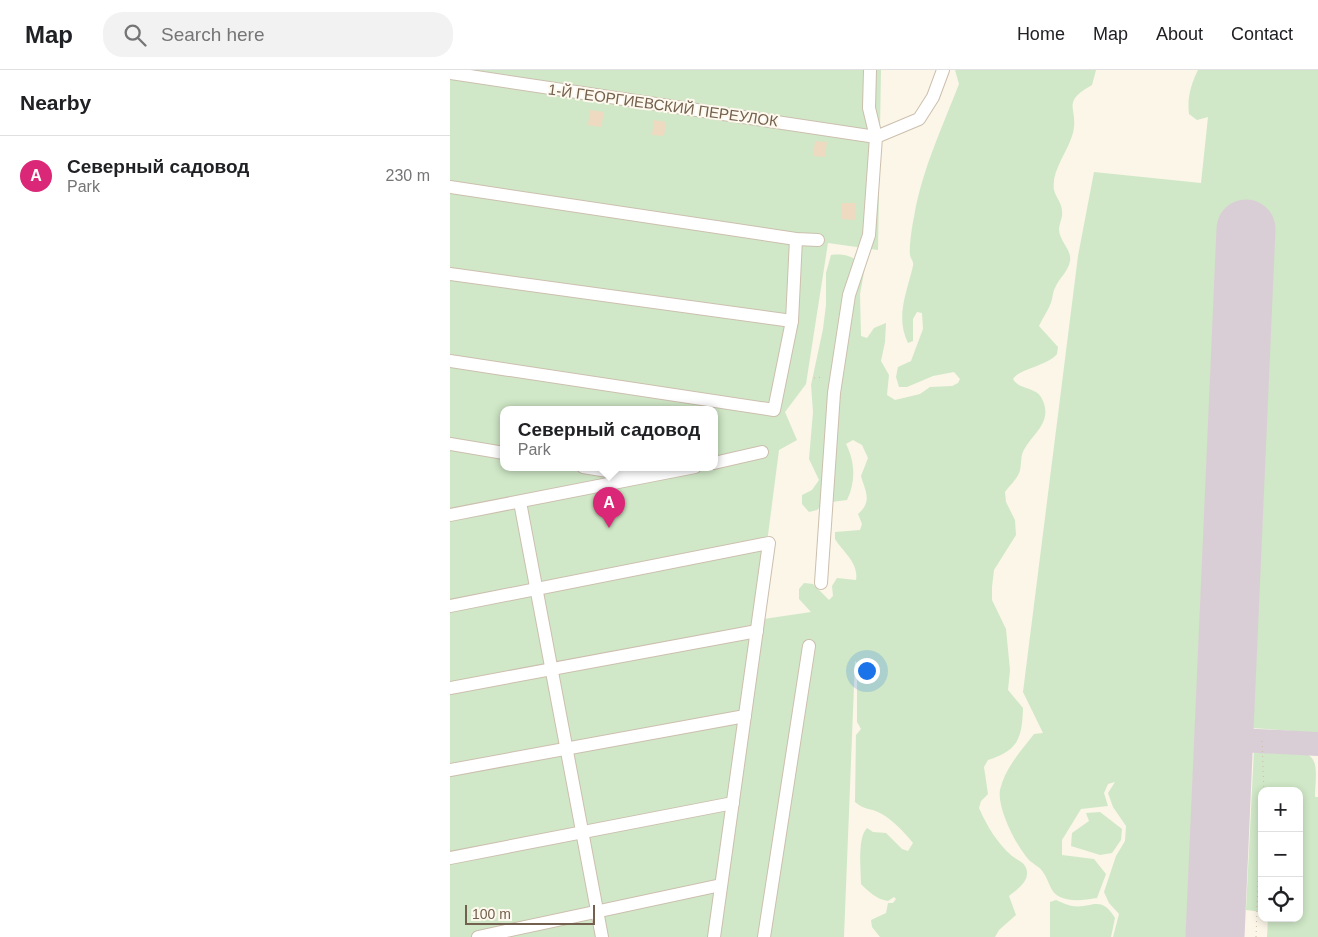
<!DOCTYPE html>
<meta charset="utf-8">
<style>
:root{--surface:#fff;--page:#f2f2f2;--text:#202124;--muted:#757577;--line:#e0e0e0;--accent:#db2777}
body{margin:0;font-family:Helvetica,sans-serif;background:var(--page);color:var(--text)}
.controls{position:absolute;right:15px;bottom:15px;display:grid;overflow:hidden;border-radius:10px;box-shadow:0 2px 8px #0003}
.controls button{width:45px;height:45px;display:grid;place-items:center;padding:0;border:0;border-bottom:1px solid var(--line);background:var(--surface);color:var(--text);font:25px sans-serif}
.scale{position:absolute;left:15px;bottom:12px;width:130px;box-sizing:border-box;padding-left:5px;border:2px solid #73604e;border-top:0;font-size:14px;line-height:18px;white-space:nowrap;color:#73604e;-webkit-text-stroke:4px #fef9ee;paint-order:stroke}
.you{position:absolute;left:416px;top:600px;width:18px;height:18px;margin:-12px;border:4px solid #fff;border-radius:50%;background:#1a73e8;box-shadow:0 0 0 8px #1a73e833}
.badge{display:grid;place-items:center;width:32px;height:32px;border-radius:50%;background:var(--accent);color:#fff;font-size:16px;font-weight:700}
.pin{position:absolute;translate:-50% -41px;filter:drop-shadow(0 1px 2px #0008)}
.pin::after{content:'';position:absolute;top:26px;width:18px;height:15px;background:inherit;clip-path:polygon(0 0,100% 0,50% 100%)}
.popup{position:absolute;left:50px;top:336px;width:218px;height:65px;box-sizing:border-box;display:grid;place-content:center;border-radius:10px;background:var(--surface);filter:drop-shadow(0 1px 4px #0005);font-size:16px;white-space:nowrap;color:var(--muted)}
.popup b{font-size:19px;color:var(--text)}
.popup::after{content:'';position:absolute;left:50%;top:100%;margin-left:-10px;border:10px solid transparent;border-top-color:var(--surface)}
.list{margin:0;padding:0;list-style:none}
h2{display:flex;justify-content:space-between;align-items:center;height:65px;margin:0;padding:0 20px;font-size:21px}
h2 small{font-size:16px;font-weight:400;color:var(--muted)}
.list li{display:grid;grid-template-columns:32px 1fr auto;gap:15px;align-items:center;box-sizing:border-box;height:80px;padding:0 20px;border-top:1px solid var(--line)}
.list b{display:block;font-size:19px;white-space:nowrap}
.list p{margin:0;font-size:16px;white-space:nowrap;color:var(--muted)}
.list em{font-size:16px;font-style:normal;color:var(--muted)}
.icon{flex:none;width:28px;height:28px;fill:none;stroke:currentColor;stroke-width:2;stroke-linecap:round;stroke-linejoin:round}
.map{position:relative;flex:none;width:868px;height:867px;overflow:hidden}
header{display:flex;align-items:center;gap:30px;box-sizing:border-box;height:70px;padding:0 25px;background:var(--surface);border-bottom:1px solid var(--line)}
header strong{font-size:24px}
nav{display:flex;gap:28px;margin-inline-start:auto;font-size:18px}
.search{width:350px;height:45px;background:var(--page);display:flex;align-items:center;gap:12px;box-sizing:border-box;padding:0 18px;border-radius:20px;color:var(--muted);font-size:19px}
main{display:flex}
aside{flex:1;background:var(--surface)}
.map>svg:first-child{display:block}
.green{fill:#d0e8c7;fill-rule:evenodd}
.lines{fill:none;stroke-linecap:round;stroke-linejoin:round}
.taxiway{stroke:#daced6;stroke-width:24}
.runway{stroke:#daced6;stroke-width:59}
.building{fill:#eed9c1}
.minor-casing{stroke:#ccbfae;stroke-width:14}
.path{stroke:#d3bca4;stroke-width:1;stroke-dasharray:1 4;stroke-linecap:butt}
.minor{stroke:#fff;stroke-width:12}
.labels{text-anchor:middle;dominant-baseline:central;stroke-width:4;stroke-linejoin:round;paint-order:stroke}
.street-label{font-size:15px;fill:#73604e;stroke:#fef9ee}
</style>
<header>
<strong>Map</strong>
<div class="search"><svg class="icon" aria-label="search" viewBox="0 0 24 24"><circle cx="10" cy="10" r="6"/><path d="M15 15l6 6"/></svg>Search here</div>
<nav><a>Home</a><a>Map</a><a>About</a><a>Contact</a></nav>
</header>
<main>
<aside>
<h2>Nearby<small></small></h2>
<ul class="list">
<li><span class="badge">A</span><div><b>Северный садовод</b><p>Park</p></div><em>230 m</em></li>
</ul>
</aside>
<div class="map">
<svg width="868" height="867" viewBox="0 0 868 867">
<rect width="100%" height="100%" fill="#fbf6e8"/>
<!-- green -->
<g class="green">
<path d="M0 0H431L428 180 378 173 356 314 335 342 347 370 329 380 307 550 361 542 349 529V519L354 513 363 514 379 530 383 526 382 516 387 508 406 510C409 493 393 482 385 469V462L410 460 412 454 408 444C423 431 415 421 411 406L418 388 412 375 403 370 396 374C405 391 406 412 397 430L374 433 367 440 359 442 352 434V425L362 420 369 410 359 389 363 342 361 315 373 259 376 235V203L381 185C396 183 404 187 415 197L410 224 411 266 417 268 424 258 436 253 435 272 431 291 439 305 437 325 445 330 470 324 480 317 502 316 508 313 510 309 504 302 483 306 457 317H449L446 307 448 297 461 291 473 259 472 243 467 242 463 249V271L458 273C445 247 457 222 463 196 464 191 461 190 460 185 459 177 462 156 464 147 472 100 492 58 509 14L505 0H646L642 15C608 34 631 39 622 66 617 83 601 101 604 120 606 128 612 133 612 141 613 148 609 153 609 160 610 172 622 180 620 191 618 202 609 208 605 218 603 221 603 225 602 229 600 238 593 247 589 256L608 277 607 284C597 296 569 299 563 309 569 320 585 317 591 327 604 350 585 362 575 378 570 385 572 392 570 400 569 407 559 416 555 422L556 432 565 450 566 465 544 500 542 517V530L556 559 560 600 558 620 573 638C572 669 568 680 538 690L534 697 538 724 531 731 529 738C537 756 547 773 562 786 568 791 576 792 577 802 578 813 566 820 559 826L566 845 549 860 545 867H430L422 857 421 850 436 843 438 833H443L446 829 444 827 438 831C426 829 419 822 411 814 411 800 407 768 417 758L423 762 436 763 452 779 458 781 463 773C454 762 443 750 430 743 421 738 414 740 405 732L406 665 411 659 407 652V593L405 591 394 867H0ZM54 339H264V397H54Z"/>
<path d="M748 0H868V663L803 658 819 157 773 154 736 867H663L669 844 659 833 654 822 666 786 675 771 676 756 663 737 658 723 665 712 658 714 654 723 658 736 631 739 612 770V785L644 789 656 804 647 828C634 830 622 832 610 827 600 823 599 810 593 802 590 797 583 794 579 790 566 776 547 738 550 720 555 698 571 681 584 664L593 663 573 622 628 186 644 102 751 113 758 47 747 50 739 44C737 28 741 14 748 0Z"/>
<path d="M804 679C820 680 862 674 865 695 867 704 865 717 865 727H868V867H817L818 848H849V721H812V842L796 840Z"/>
<path d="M650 742 672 759 671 770 662 783 650 785 621 776 622 763 639 751 636 743Z"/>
<path d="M606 830C611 832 617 835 622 836 643 839 650 824 665 848L661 867H600V832Z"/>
</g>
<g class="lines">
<!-- taxiway -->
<g class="taxiway">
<path d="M775 651 779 664 790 670 868 674"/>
<path d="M773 690 782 674 790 670"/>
</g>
<!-- runway -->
<path class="runway" d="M765 867 796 159"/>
</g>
<!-- building -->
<g class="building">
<path d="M140 40 154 42 151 57 138 55Z"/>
<path d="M204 50 216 52 214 66 202 65Z"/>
<path d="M365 71 377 72 375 87 363 86Z"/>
<path d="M391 133H405V150L391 149Z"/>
</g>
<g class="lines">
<!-- minor casing -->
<g class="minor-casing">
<g id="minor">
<path d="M0 3 426 67 419 38 420 0"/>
<path d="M0 117 346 169 368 170"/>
<path d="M0 204 342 251"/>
<path d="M0 291 324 340 342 251 346 169"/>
<path d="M0 374 54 383"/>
<path d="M264 393 312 382"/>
<path d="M133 397 189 406"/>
<path d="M70 432 152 867"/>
<path d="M0 445 245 397"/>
<path d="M371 513 384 323 399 225 419 165 426 67 469 49 483 27 493 0"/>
<path d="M0 536 319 473 264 867"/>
<path d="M0 618 307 561"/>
<path d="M0 700 295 646"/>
<path d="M0 788 283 733"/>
<path d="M28 867 271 815"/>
<path d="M314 867 359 576"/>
</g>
</g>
<!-- path -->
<g class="path">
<path d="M364 308 374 307"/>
<path d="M812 671 814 721"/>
<path d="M806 867 808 809 812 791"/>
</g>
<!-- minor -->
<use href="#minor" class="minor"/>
</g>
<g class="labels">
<!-- street labels -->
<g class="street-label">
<text transform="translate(213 35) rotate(8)">1-Й ГЕОРГИЕВСКИЙ ПЕРЕУЛОК</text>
</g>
</g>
</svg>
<div class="controls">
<button>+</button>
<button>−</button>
<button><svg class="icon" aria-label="locate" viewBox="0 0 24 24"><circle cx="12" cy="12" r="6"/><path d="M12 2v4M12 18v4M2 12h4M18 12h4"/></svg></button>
</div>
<div class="scale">100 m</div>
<div class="you"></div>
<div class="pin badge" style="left:159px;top:458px">A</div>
<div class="popup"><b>Северный садовод</b>Park</div>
</div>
</main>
